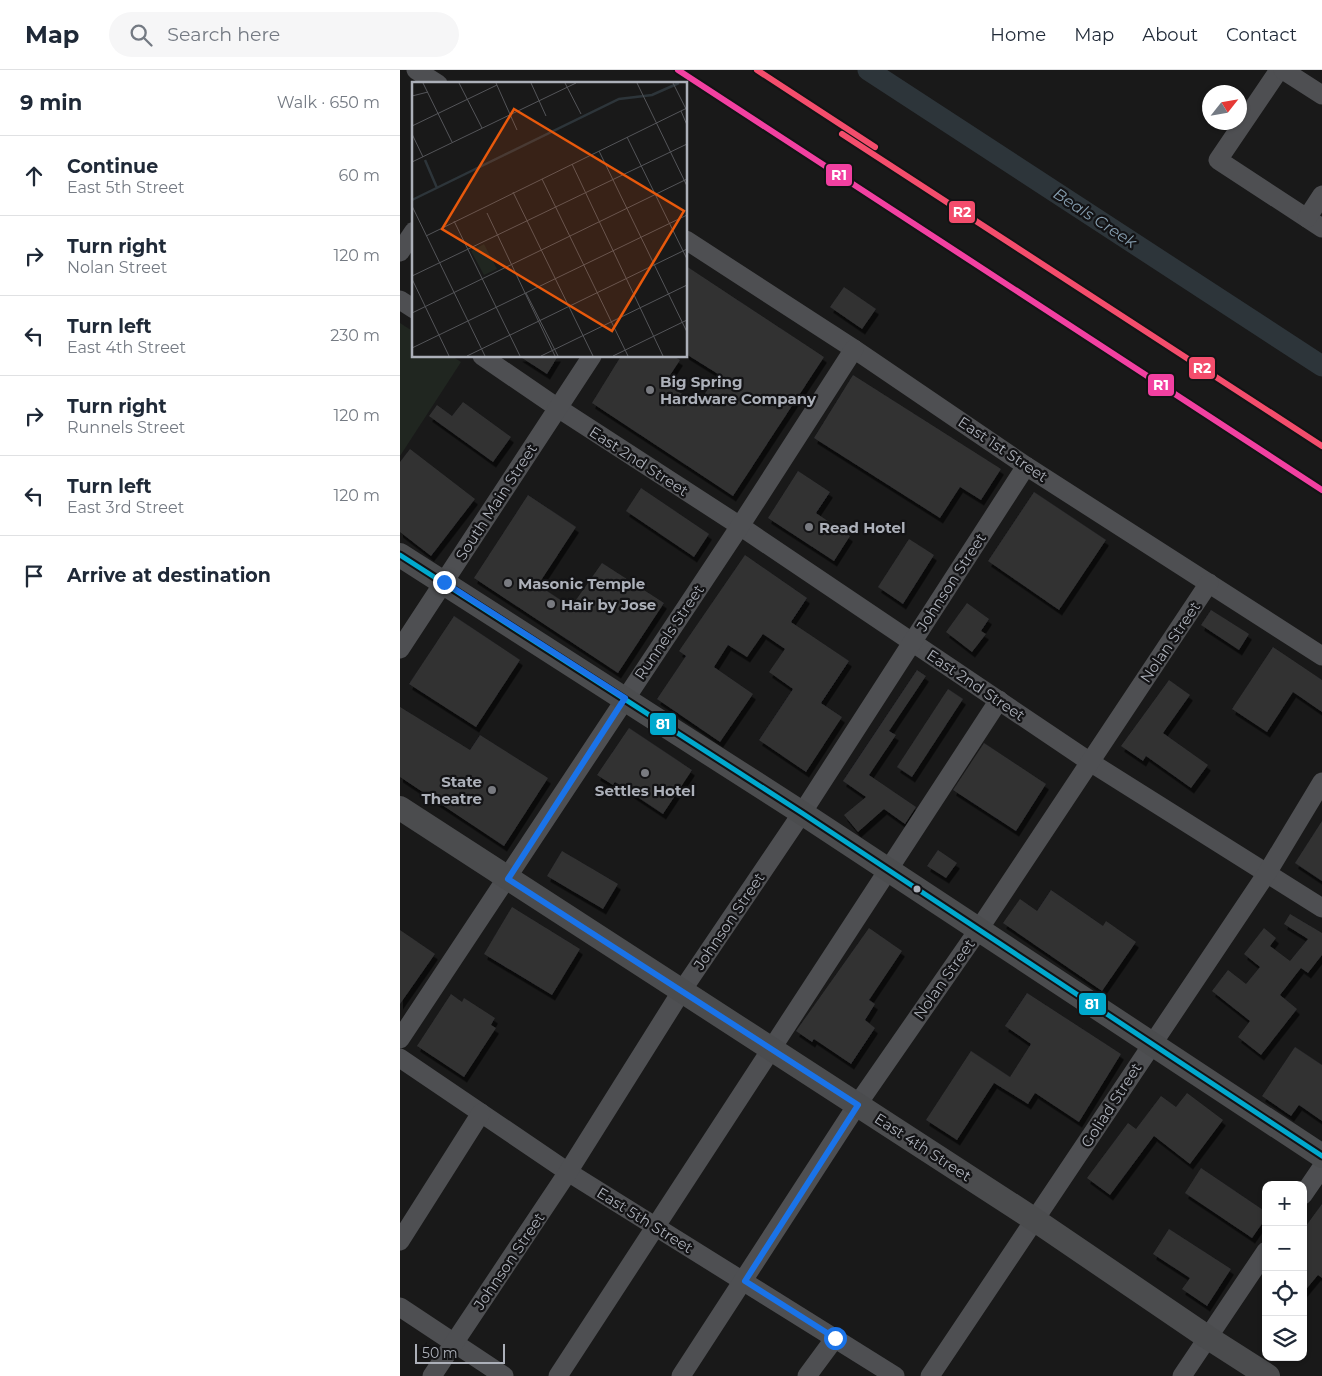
<!DOCTYPE html>
<meta charset="utf-8">
<style>
:root{--surface:#fff;--page:#f6f6f7;--text:#1f2937;--muted:#747a83;--line:#e0e1e3}
body{margin:0;font-family:Montserrat,sans-serif;background:var(--page);color:var(--text)}
.controls{position:absolute;right:15px;bottom:15px;display:grid;overflow:hidden;border-radius:10px;box-shadow:0 1px 4px #0004}
.controls button{width:45px;height:45px;display:grid;place-items:center;padding:0;border:0;border-bottom:1px solid var(--line);background:var(--surface);color:var(--text);font:25px sans-serif}
.compass{position:absolute;left:802px;top:15px;width:45px;height:45px;border-radius:50%;background:var(--surface);box-shadow:0 1px 4px #0004;rotate:59deg}
.scale{position:absolute;left:15px;bottom:12px;width:90px;box-sizing:border-box;padding-left:5px;border:2px solid #acb0b9;border-top:0;font-size:14px;line-height:18px;white-space:nowrap;color:#acb0b9;-webkit-text-stroke:4px #131315;paint-order:stroke}
.stop{position:absolute;width:15px;height:15px;margin:-11px;border:4px solid #1a73e8;border-radius:50%;background:#fff}
.stop.end{background:#1a73e8;border-color:#fff;box-shadow:0 1px 5px #0008}
.list{margin:0;padding:0;list-style:none}
h2{display:flex;justify-content:space-between;align-items:center;height:65px;margin:0;padding:0 20px;font-size:21px}
h2 small{font-size:16px;font-weight:400;color:var(--muted)}
.list li{display:grid;grid-template-columns:32px 1fr auto;gap:15px;align-items:center;box-sizing:border-box;height:80px;padding:0 20px;border-top:1px solid var(--line)}
.list b{display:block;font-size:19px;white-space:nowrap}
.list p{margin:0;font-size:16px;white-space:nowrap;color:var(--muted)}
.list em{font-size:16px;font-style:normal;color:var(--muted)}
.icon{flex:none;width:28px;height:28px;fill:none;stroke:currentColor;stroke-width:2;stroke-linecap:round;stroke-linejoin:round}
.map{position:relative;flex:none;width:922px;height:1306px;overflow:hidden}
header{display:flex;align-items:center;gap:30px;box-sizing:border-box;height:70px;padding:0 25px;background:var(--surface);border-bottom:1px solid var(--line)}
header strong{font-size:24px}
nav{display:flex;gap:28px;margin-inline-start:auto;font-size:18px}
.search{width:350px;height:45px;background:var(--page);display:flex;align-items:center;gap:12px;box-sizing:border-box;padding:0 18px;border-radius:28px;color:var(--muted);font-size:19px}
main{display:flex}
aside{flex:1;background:var(--surface)}
.map>svg:first-child{display:block}
.green{fill:#202620}
.lines{fill:none;stroke-linecap:round;stroke-linejoin:round}
.river{stroke:#2d353a;stroke-width:21}
.building{fill:#323233;filter:url(#shadow)}
.minor{stroke:#4e4f52;stroke-width:19}
.major{stroke:#4b4c4e;stroke-width:24}
.bus-1-casing{stroke:#131315;stroke-width:9}
.bus-1{stroke:#00a9ce;stroke-width:5}
.rail-1-casing{stroke:#131315;stroke-width:10}
.rail-2-casing{stroke:#131315;stroke-width:10}
.rail-1{stroke:#f240a1;stroke-width:6}
.rail-2{stroke:#f44d6c;stroke-width:6}
.route{stroke:#1a73e8;stroke-width:6}
.poi-dot{fill:#797b81;stroke:#131315;stroke-width:2}
.bus-dot{fill:#acb0b9;stroke:#131315;stroke-width:2}
.labels{text-anchor:middle;dominant-baseline:central;stroke-width:4.5;stroke-linejoin:round;paint-order:stroke}
.poi-label{font-size:15px;font-weight:bold;fill:#acb0b9;stroke:#131315;text-anchor:start}
.street-label{font-size:15px;fill:#acb0b9;stroke:#131315}
.water-label{font-size:16px;font-style:italic;fill:#869eb0;stroke:#131315}
.inset-river{fill:none;stroke:#2d353a;stroke-width:2.5}
.inset-road{fill:none;stroke:#545559;stroke-width:1}
.view{fill:#e8590c;fill-opacity:0.15;stroke:#e8590c;stroke-width:2.5}
.inset-edge{fill:none;stroke:#acb0b9;stroke-width:2.5}
.line-badge{stroke:#131315;stroke-width:2}
.badge-label{font-size:14px;text-anchor:middle;font-weight:bold;fill:#fff}
</style>
<header>
<strong>Map</strong>
<div class="search"><svg class="icon" aria-label="search" viewBox="0 0 24 24"><circle cx="10" cy="10" r="6"/><path d="M15 15l6 6"/></svg>Search here</div>
<nav><a>Home</a><a>Map</a><a>About</a><a>Contact</a></nav>
</header>
<main>
<aside>
<h2>9 min<small>Walk · 650 m</small></h2>
<ul class="list">
<li><svg class="icon" aria-label="ahead" viewBox="0 0 24 24"><path d="M12 20V5M6 11l6-6 6 6"/></svg><div><b>Continue</b><p>East 5th Street</p></div><em>60 m</em></li>
<li><svg class="icon" aria-label="right" viewBox="0 0 24 24"><path d="M7 20v-9h11M14 6l5 5-5 5"/></svg><div><b>Turn right</b><p>Nolan Street</p></div><em>120 m</em></li>
<li><svg class="icon" aria-label="left" viewBox="0 0 24 24"><path d="M17 20v-9H6M10 6l-5 5 5 5"/></svg><div><b>Turn left</b><p>East 4th Street</p></div><em>230 m</em></li>
<li><svg class="icon" aria-label="right" viewBox="0 0 24 24"><path d="M7 20v-9h11M14 6l5 5-5 5"/></svg><div><b>Turn right</b><p>Runnels Street</p></div><em>120 m</em></li>
<li><svg class="icon" aria-label="left" viewBox="0 0 24 24"><path d="M17 20v-9H6M10 6l-5 5 5 5"/></svg><div><b>Turn left</b><p>East 3rd Street</p></div><em>120 m</em></li>
<li><svg class="icon" aria-label="arrive" viewBox="0 0 24 24"><path d="M6 21V4h12l-3 4 3 4H6"/></svg><div><b>Arrive at destination</b></div></li>
</ul>
</aside>
<div class="map">
<svg width="922" height="1306" viewBox="0 0 922 1306">
<defs>
<filter id="shadow"><feDropShadow dx="3" dy="5.5" stdDeviation="0" flood-color="#0009"/></filter>
</defs>
<rect width="100%" height="100%" fill="#191919"/>
<!-- green -->
<path class="green" d="M0 253 14 262V286H52L61 292 0 386Z"/>
<g class="lines">
<!-- river -->
<path class="river" d="M468 0 922 296"/>
</g>
<!-- building -->
<g class="building">
<path d="M286 196 424 287 333 426 192 333 221 286H273L280 290 265 313 298 334 318 304 286 284Z"/>
<path d="M444 217 476 239 462 259 430 237Z"/>
<path d="M119 286H158L147 304Z"/>
<path d="M453 305 601 399 581 430 560 417 540 448 414 368Z"/>
<path d="M63 332 111 367 93 392 29 346 37 335 52 346Z"/>
<path d="M10 379 75 429 31 486 0 462V392Z"/>
<path d="M398 401 430 422 416 443 450 466 434 491 368 448Z"/>
<path d="M241 418 309 464 294 487 226 441Z"/>
<path d="M634 422 706 470 659 540 588 491Z"/>
<path d="M128 425 176 457 138 515 171 537 202 493 264 533 218 603 74 508Z"/>
<path d="M509 469 534 485 503 534 478 517Z"/>
<path d="M345 485 407 528 391 552 449 591 421 633 442 647 406 702 359 670 393 619 369 602 385 579 363 564 347 587 328 575 314 597 353 624 320 672 257 629 286 586 279 581Z"/>
<path d="M567 533 589 549 581 561 586 564 572 582 546 562Z"/>
<path d="M811 540 849 564 839 580 801 555Z"/>
<path d="M54 546 120 590 76 657 9 614Z"/>
<path d="M873 577 922 610V642L893 622 867 662 832 639Z"/>
<path d="M517 600 526 606 489 661 496 665 469 705 516 737 505 754 484 739 458 762 444 745 466 727 443 711Z"/>
<path d="M769 610 790 625 763 663 808 695 791 718 746 686 743 691 721 676Z"/>
<path d="M548 619 563 629 512 707 497 697Z"/>
<path d="M0 637 70 680 80 665 148 708 104 776 0 707Z"/>
<path d="M229 658 292 700 263 744 215 712 213 715 197 705Z"/>
<path d="M584 673 646 714 616 761 553 720Z"/>
<path d="M922 751V811L895 793Z"/>
<path d="M538 780 557 793 546 808 527 796Z"/>
<path d="M162 781 218 814 203 839 147 806Z"/>
<path d="M651 820 703 856 706 851 736 872 702 921 603 853 620 829 637 841Z"/>
<path d="M112 837 180 879 152 925 84 884Z"/>
<path d="M890 844 922 863V885L908 903 901 898 880 925 897 939 861 985 838 967 850 951 812 921 828 900 846 914 860 897 844 884 864 858 876 868 870 876 890 891 908 869 884 854Z"/>
<path d="M469 858 502 881 469 930 475 934 465 950 475 958 451 994 414 969 412 972 396 961Z"/>
<path d="M0 860 35 884 0 934Z"/>
<path d="M627 923 721 984 679 1052 635 1023 628 1034 594 1013 557 1070 526 1050 571 981 610 1007 631 974 605 956Z"/>
<path d="M51 924 62 932 64 928 95 948 91 955 96 958 64 1007 17 976Z"/>
<path d="M895 977 922 995V1051L899 1035 891 1046 862 1026Z"/>
<path d="M787 1023 823 1050 790 1094 754 1066 710 1125 687 1108 728 1053 736 1059 761 1026 776 1037Z"/>
<path d="M801 1098 866 1142V1148L852 1168 785 1123Z"/>
<path d="M922 1134V1208L918 1205 903 1223V1160Z"/>
<path d="M769 1159 831 1199 807 1236 782 1219 790 1208 753 1184Z"/>
</g>
<g class="lines">
<!-- minor -->
<g class="minor">
<path d="M16 0 38 14"/>
<path d="M879 0 818 90 922 158"/>
<path d="M883 0 922 25"/>
<path d="M907 148 922 125"/>
<path d="M286 170 454 279 626 396 922 586"/>
<path d="M0 182 14 161"/>
<path d="M0 230 14 239"/>
<path d="M82 286 158 338 340 456 690 692 922 838"/>
<path d="M0 579 192 286"/>
<path d="M0 969 340 456 454 279"/>
<path d="M0 988 168 1102 495 1306"/>
<path d="M903 1125 922 1097"/>
<path d="M0 1171 81 1043"/>
<path d="M0 1237 104 1306"/>
<path d="M32 1306 168 1102 281 922 402 743 626 396"/>
<path d="M158 1306 599 630"/>
<path d="M281 1306 457 1035 579 859 809 513"/>
<path d="M407 1306 435 1268"/>
<path d="M530 1306 867 803 922 712"/>
<path d="M782 1306 866 1181"/>
</g>
<!-- major -->
<g class="major">
<path d="M0 485 402 743 922 1086"/>
<path d="M0 738 635 1150 807 1267 868 1306"/>
</g>
<!-- bus-1 casing -->
<g class="bus-1-casing">
<path id="bus-1" d="M0 485 402 743 922 1086"/>
</g>
<!-- bus-1 -->
<use href="#bus-1" class="bus-1"/>
<!-- rail-1 casing -->
<g class="rail-1-casing">
<path id="rail-1" d="M278 0 922 420"/>
</g>
<!-- rail-2 casing -->
<g class="rail-2-casing">
<g id="rail-2">
<path d="M357 0 475 77"/>
<path d="M442 64 922 376"/>
</g>
</g>
<!-- rail-1 -->
<use href="#rail-1" class="rail-1"/>
<!-- rail-2 -->
<use href="#rail-2" class="rail-2"/>
</g>
<g class="lines">
<!-- route -->
<path class="route" d="M44 512 225 628 108 809 458 1035 345 1211 435 1268"/>
</g>
<!-- markers -->
<g class="poi-dot">
<circle cx="250" cy="320" r="5"/>
<circle cx="409" cy="457" r="5"/>
<circle cx="108" cy="513" r="5"/>
<circle cx="151" cy="534" r="5"/>
<circle cx="245" cy="703" r="5"/>
<circle cx="92" cy="720" r="5"/>
</g>
<circle class="bus-dot" cx="517" cy="819" r="4.5"/>
<g class="labels">
<!-- poi labels -->
<g class="poi-label">
<text x="260" y="311">Big Spring<tspan x="260" dy="17">Hardware Company</tspan></text>
<text x="419" y="457">Read Hotel</text>
<text x="118" y="513">Masonic Temple</text>
<text x="161" y="534">Hair by Jose</text>
<text x="82" y="711" text-anchor="end">State<tspan x="82" dy="17">Theatre</tspan></text>
<text x="245" y="720" text-anchor="middle">Settles Hotel</text>
</g>
<!-- street labels -->
<g class="street-label">
<text transform="translate(603 379) rotate(34)">East 1st Street</text>
<text transform="translate(239 391) rotate(33)">East 2nd Street</text>
<text transform="translate(96 432) rotate(-57)">South Main Street</text>
<text transform="translate(551 512) rotate(-57)">Johnson Street</text>
<text transform="translate(269 562) rotate(-56)">Runnels Street</text>
<text transform="translate(770 572) rotate(-56)">Nolan Street</text>
<text transform="translate(576 615) rotate(34)">East 2nd Street</text>
<text transform="translate(329 851) rotate(-56)">Johnson Street</text>
<text transform="translate(544 909) rotate(-55)">Nolan Street</text>
<text transform="translate(711 1035) rotate(-57)">Goliad Street</text>
<text transform="translate(523 1077) rotate(33)">East 4th Street</text>
<text transform="translate(245 1150) rotate(32)">East 5th Street</text>
<text transform="translate(109 1191) rotate(-56)">Johnson Street</text>
</g>
<!-- water labels -->
<g class="water-label">
<text transform="translate(695 148) rotate(33)">Beals Creek</text>
</g>
</g>
<!-- overview -->
<g transform="translate(12 12)">
<rect width="275" height="275" fill="#191919"/>
<path d="M72 162 85 187 72 193 59 169Z" fill="#202620"/>
<path class="inset-river" d="M13 78 25 106M0 118 207 17 240 13 267 1"/>
<path class="inset-road" d="M11 1 40 60M47 1 70 46M84 1 105 48M119 1 134 34M153 1 169 32M225 1 275 104M261 1 275 29M0 14 16 10M269 29 275 43M0 44 85 3M0 52 11 75M215 55 275 177M187 69 275 250M0 80 164 1M160 82 251 274M130 97 216 274M101 110 181 274M0 124 73 274M75 131 143 274M42 139 108 274M14 154 275 26M0 194 275 62M0 197 37 274M114 211 146 274M0 231 275 97M0 266 275 133M55 274 275 167M129 274 275 203M201 274 275 238"/>
<path class="view" d="M102 27 272 129 200 249 30 147Z"/>
<rect width="275" height="275" class="inset-edge"/>
</g>
<g class="line-badge">
<rect x="425" y="93" width="28" height="24" rx="5" fill="#f240a1"/>
<rect x="548" y="130" width="28" height="24" rx="5" fill="#f44d6c"/>
<rect x="788" y="286" width="28" height="24" rx="5" fill="#f44d6c"/>
<rect x="747" y="303" width="28" height="24" rx="5" fill="#f240a1"/>
<rect x="249" y="642" width="28" height="24" rx="5" fill="#00a9ce"/>
<rect x="678" y="922" width="29" height="24" rx="5" fill="#00a9ce"/>
</g>
<g class="badge-label">
<text x="439" y="110">R1</text>
<text x="562" y="147">R2</text>
<text x="802" y="303">R2</text>
<text x="761" y="320">R1</text>
<text x="263" y="659">81</text>
<text x="692" y="939">81</text>
</g>
</svg>
<div class="controls">
<button>+</button>
<button>−</button>
<button><svg class="icon" aria-label="locate" viewBox="0 0 24 24"><circle cx="12" cy="12" r="6"/><path d="M12 2v4M12 18v4M2 12h4M18 12h4"/></svg></button>
<button><svg class="icon" aria-label="layers" viewBox="0 0 24 24"><path d="M12 4l9 5-9 5-9-5zM3 14l9 5 9-5"/></svg></button>
</div>
<svg class="compass" viewBox="-18 -18 36 36"><path d="M0-13l5 13h-10z" fill="#e53935"/><path d="M0 13l5-13h-10z" fill="#747a83"/></svg>
<div class="scale">50 m</div>
<div class="stop" style="left:435px;top:1268px"></div>
<div class="stop end" style="left:44px;top:512px"></div>
</div>
</main>
